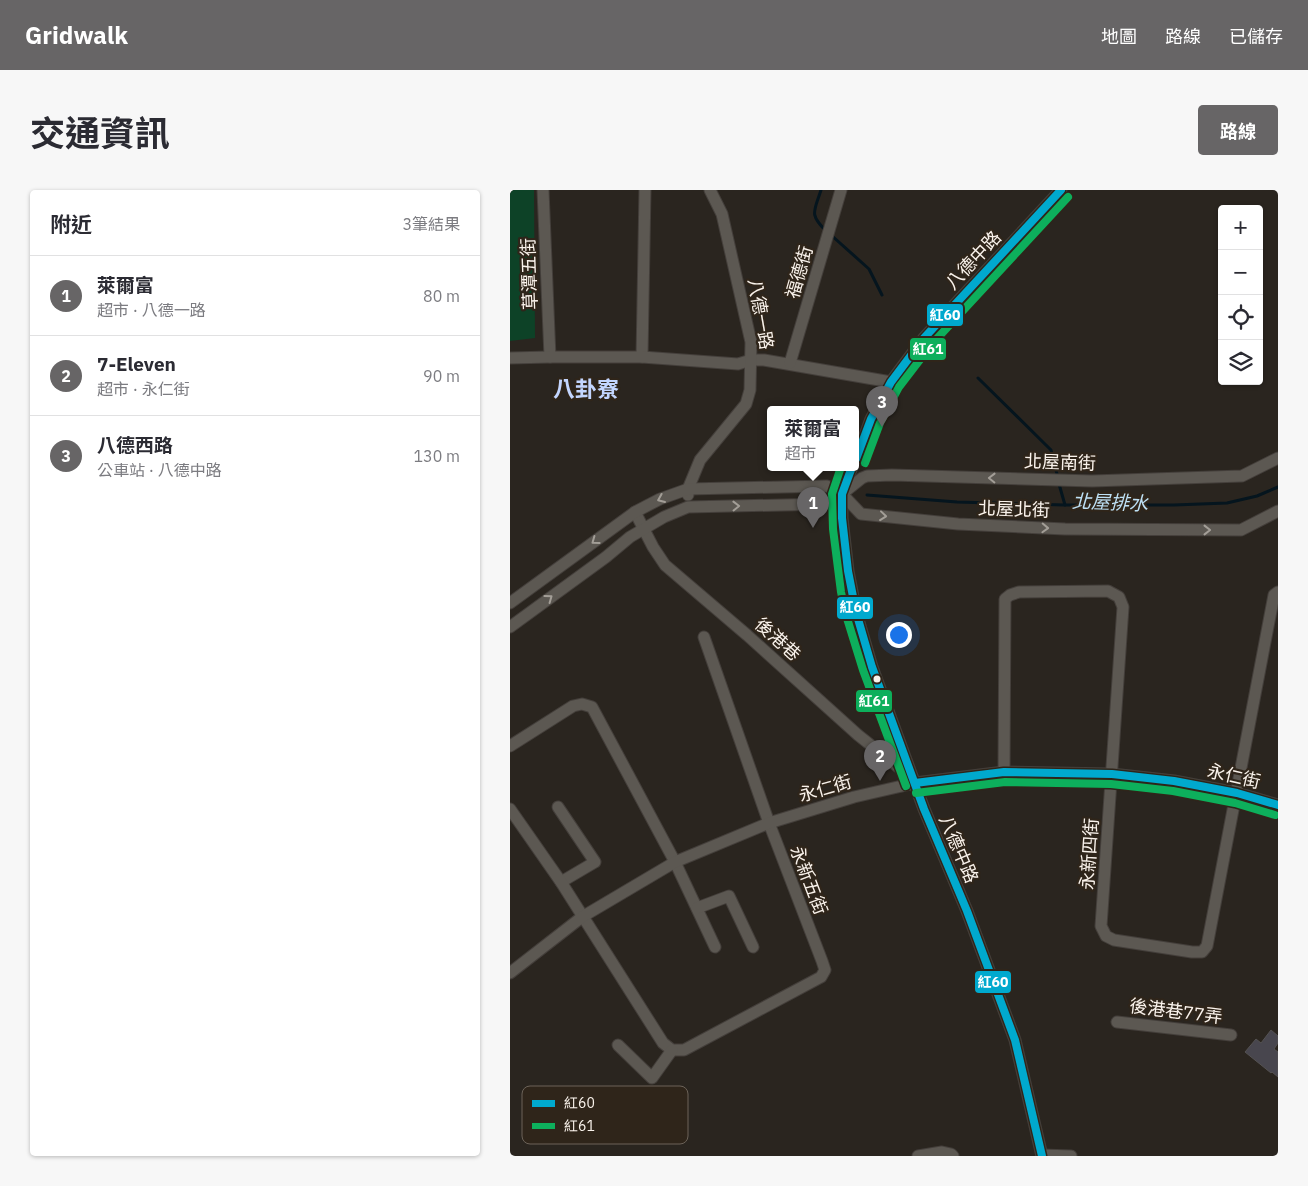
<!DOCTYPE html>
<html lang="zh-TW">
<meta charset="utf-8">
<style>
:root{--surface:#fff;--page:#f7f7f7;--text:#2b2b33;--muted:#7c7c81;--line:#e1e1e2;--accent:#676566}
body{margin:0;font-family:"IBM Plex Sans","Noto Sans TC",sans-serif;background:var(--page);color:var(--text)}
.controls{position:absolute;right:15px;top:15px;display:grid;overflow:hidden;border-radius:5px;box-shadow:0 1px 4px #0004}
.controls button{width:45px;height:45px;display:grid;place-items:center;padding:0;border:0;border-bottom:1px solid var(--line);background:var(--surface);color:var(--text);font:25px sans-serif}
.you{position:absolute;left:388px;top:444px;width:18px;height:18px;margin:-12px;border:4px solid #fff;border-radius:50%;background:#1a73e8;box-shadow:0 0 0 8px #1a73e833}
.badge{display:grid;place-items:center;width:32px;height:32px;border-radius:50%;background:var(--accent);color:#fff;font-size:16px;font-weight:700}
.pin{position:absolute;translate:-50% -41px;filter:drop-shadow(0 1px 2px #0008)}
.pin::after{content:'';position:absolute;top:26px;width:18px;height:15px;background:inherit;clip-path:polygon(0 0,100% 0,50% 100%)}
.popup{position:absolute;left:257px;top:216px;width:92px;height:65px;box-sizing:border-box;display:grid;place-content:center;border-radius:5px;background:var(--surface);filter:drop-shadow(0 1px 4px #0005);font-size:16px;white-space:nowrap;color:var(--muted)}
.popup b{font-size:19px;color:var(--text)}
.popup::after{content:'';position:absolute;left:50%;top:100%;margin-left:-10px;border:10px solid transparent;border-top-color:var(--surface)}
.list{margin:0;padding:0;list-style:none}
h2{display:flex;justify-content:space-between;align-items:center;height:65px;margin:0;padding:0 20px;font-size:21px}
h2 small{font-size:16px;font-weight:400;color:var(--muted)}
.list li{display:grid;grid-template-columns:32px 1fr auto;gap:15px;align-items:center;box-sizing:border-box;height:80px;padding:0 20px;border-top:1px solid var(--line)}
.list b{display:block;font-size:19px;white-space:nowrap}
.list p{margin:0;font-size:16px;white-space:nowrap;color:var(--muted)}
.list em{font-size:16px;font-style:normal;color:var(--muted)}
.icon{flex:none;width:28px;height:28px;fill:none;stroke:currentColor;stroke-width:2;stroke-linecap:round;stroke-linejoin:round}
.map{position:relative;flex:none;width:768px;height:966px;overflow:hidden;border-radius:5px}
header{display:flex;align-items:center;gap:30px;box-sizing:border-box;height:70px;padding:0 25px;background:var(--accent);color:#fff}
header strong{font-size:24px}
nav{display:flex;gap:28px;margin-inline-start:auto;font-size:18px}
.intro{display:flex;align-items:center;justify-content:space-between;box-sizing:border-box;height:120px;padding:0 30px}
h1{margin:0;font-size:35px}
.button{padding:12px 22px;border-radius:5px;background:var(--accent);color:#fff;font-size:18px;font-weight:700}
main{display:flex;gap:30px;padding:0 30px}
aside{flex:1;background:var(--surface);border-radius:5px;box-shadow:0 1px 4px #0004}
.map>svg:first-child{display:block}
.green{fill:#0d4227}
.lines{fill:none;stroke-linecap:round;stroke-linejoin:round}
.stream{stroke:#05151e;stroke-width:3}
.building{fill:#48464e;stroke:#545252}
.minor-casing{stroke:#443f3b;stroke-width:13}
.minor{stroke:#5c5852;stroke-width:11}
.bus-1-casing{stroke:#2f251a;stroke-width:11}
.bus-2-casing{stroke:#2f251a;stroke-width:11}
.bus-1{stroke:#00a9ce;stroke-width:8}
.bus-2{stroke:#0daf5c;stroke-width:8}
.oneway{stroke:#a39e97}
.bus-dot{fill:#faf3ec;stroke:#2f251a;stroke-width:2}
.labels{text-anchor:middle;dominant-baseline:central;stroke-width:4.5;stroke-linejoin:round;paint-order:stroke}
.street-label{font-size:18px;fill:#faf3ec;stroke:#2f251a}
.water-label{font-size:19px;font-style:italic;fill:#bee1f6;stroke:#2f251a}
.district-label{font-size:22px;font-weight:bold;fill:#c3d6ff;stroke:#2f251a}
.key{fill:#2f251a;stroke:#6c6359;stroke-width:1}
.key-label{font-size:14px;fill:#faf3ec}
.line-badge{stroke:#2f251a;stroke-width:2}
.badge-label{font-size:14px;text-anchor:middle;font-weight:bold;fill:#fff}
</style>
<header>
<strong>Gridwalk</strong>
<nav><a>地圖</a><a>路線</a><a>已儲存</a></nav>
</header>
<div class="intro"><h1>交通資訊</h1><a class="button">路線</a></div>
<main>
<aside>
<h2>附近<small>3筆結果</small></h2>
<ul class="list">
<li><span class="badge">1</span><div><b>萊爾富</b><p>超市 · 八德一路</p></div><em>80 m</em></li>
<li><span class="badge">2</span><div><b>7-Eleven</b><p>超市 · 永仁街</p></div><em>90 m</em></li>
<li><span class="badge">3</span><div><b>八德西路</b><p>公車站 · 八德中路</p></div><em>130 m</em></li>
</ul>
</aside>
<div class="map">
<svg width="768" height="966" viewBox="0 0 768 966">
<rect width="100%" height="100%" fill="#2a251f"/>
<!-- green -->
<path class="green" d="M0 0H24L25 148 0 151Z"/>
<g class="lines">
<!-- stream -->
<g class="stream">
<path d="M311 0C304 22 299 24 316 41"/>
<path d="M321 45 359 79 372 105"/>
<path d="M468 188 541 260 548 288"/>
<path d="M549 294 555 315"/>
<path d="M357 305 447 312 555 315H664L717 313 747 306 768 297"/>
</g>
</g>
<!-- building -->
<path class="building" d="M761 840 768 846V853L764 859 768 862V887L762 882 761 883 735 862 746 849 751 853Z"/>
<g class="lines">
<!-- minor casing -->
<g class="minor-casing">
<g id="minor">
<path d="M33 0 40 167"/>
<path d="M132 167 135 0"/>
<path d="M0 168 40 167H132L228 174 241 170H254L381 192"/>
<path d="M280 173 331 0"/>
<path d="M346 269 361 229 381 192 414 148 551 0"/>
<path d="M342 277 332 304V328L338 381 346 422 362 477 414 619 457 721 505 850 532 966"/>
<path d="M178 305V299L190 270 236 214 240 200 241 152 212 24 200 0"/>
<path d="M125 322 143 357 155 375 237 445 348 545 402 588"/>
<path d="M0 413 125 322 150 309 178 299 317 296 332 304 351 324 448 334 555 339 731 340 768 321"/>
<path d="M0 437 96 367 120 347 154 327 178 317 318 314 332 304 352 288 357 286 382 285 582 291 732 286 768 268"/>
<path d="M0 556 63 516 72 514 82 517 165 672 205 757"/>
<path d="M494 582 495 409 500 405 509 402 598 401 609 407 613 417 591 736 596 746 604 750 682 762H692L697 756 764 405 768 402"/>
<path d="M48 617 85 672 51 692"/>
<path d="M0 619 51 692 153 853 162 860H174L311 787 315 780 312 771 259 633 194 447"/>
<path d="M187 718 219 706 243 757"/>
<path d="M0 783 72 727 165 672 259 633 344 607 405 593 494 582 602 584 664 591 727 603 768 615"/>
<path d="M607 832 721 845"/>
<path d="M108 855 142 888 162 860"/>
<path d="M532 965 561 966"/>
<path d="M408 966 432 962 441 964 443 966"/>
</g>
</g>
<!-- minor -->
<use href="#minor" class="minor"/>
<!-- bus-1 casing -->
<g class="bus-1-casing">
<g id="bus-1">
<path d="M346 269 361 229 381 192 414 148 551 0"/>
<path d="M342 277 332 304V328L338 381 346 422 362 477 414 619 457 721 505 850 532 966"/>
<path d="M405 593 494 582 602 584 664 591 727 603 768 615"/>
</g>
</g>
<!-- bus-2 casing -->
<g class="bus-2-casing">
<g id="bus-2">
<path d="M355 273 370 233 389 197 422 154 558 7"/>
<path d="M331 277 322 304 323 339 331 402 336 425 353 480 396 596"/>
<path d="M406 603 495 592 601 594 663 601 725 613 765 625"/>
</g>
</g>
<!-- bus-1 -->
<use href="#bus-1" class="bus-1"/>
<!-- bus-2 -->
<use href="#bus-2" class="bus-2"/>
</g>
<!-- one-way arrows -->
<defs><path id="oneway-chevron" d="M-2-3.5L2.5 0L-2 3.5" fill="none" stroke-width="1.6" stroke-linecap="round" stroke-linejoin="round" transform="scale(1.25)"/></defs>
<g class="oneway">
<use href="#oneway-chevron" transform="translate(482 288) rotate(-179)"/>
<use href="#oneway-chevron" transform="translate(151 309) rotate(157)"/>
<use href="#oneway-chevron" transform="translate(226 316) rotate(-1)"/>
<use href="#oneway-chevron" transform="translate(373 326) rotate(6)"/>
<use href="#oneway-chevron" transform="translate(535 338) rotate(2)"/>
<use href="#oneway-chevron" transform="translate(697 340)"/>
<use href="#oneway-chevron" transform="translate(85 351) rotate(144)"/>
<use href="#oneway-chevron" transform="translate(39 408) rotate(-36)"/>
</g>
<!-- markers -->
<circle class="bus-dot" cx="367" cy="489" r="4.5"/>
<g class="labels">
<!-- street labels -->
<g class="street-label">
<text transform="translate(463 70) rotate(-47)">八德中路</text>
<text transform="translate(289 82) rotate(-74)">福德街</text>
<text transform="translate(19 84) rotate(-92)">草潭五街</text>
<text transform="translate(251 124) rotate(80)">八德一路</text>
<text transform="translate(550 272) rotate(2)">北屋南街</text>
<text transform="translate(504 319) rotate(2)">北屋北街</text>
<text transform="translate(268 449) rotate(42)">後港巷</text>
<text transform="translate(724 586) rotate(13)">永仁街</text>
<text transform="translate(315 598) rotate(-16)">永仁街</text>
<text transform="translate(449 659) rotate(67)">八德中路</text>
<text transform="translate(579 664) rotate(-86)">永新四街</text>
<text transform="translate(299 690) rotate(69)">永新五街</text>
<text transform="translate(666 821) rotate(7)">後港巷77弄</text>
</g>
<!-- water labels -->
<g class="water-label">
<text transform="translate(600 312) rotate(2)">北屋排水</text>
</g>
<!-- district labels -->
<g class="district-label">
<text x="76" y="198">八卦寮</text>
</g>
</g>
<!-- legend -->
<rect x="12" y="896" width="166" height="58" rx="8" class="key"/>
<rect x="22" y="910" width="23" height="7" fill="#00a9ce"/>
<rect x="22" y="933" width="23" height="6" fill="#0daf5c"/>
<g class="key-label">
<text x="54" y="918">紅60</text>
<text x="54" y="941">紅61</text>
</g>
<g class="line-badge">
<rect x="416" y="113" width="38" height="24" rx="5" fill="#00a9ce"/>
<rect x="399" y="147" width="38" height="24" rx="5" fill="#0daf5c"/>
<rect x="326" y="406" width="38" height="24" rx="5" fill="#00a9ce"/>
<rect x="345" y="499" width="38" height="24" rx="5" fill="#0daf5c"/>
<rect x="464" y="780" width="38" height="24" rx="5" fill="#00a9ce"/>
</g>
<g class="badge-label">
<text x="435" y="130">紅60</text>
<text x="418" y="164">紅61</text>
<text x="345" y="422">紅60</text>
<text x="364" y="516">紅61</text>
<text x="483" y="797">紅60</text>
</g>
</svg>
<div class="controls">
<button>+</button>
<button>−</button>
<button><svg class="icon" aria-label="locate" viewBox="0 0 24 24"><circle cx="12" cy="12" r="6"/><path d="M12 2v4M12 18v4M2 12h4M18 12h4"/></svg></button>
<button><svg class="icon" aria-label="layers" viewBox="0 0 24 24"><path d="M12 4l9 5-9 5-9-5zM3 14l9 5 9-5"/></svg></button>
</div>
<div class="you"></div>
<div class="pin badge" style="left:303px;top:338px">1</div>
<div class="popup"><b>萊爾富</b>超市</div>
<div class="pin badge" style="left:370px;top:591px">2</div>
<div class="pin badge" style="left:372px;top:237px">3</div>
</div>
</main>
